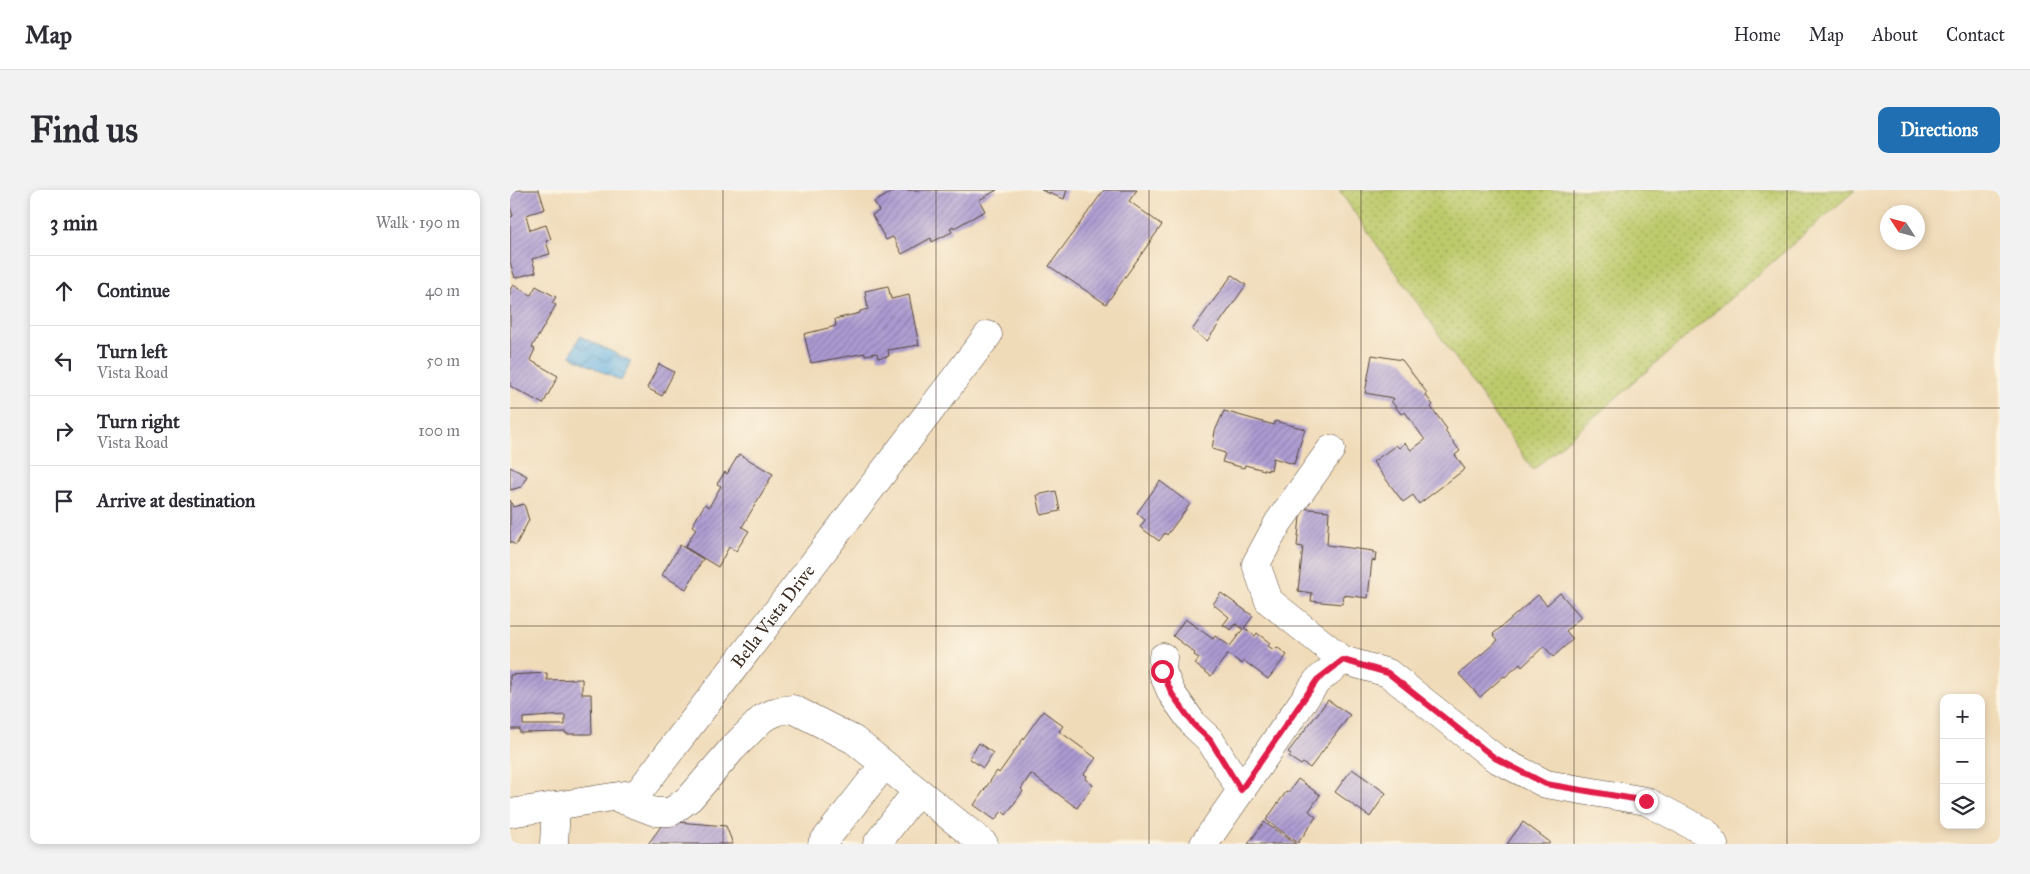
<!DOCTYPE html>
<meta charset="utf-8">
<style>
:root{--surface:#fff;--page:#f2f2f3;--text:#2b2b33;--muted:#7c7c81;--line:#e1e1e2;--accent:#1f6fb2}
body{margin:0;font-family:"IM FELL Great Primer",serif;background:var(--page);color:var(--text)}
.controls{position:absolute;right:15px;bottom:15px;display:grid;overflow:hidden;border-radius:10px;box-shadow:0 2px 8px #0003}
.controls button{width:45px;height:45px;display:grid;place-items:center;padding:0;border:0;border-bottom:1px solid var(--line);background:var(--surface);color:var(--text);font:25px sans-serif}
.compass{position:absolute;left:1370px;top:15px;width:45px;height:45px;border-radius:50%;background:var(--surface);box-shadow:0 2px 8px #0003;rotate:306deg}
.stop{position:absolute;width:15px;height:15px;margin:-11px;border:4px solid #e11d48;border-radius:50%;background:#fff}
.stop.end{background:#e11d48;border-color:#fff;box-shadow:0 1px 5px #0008}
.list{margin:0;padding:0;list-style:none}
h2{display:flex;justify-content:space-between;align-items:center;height:65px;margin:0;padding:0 20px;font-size:21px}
h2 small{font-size:16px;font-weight:400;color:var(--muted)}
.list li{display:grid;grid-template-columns:32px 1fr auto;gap:15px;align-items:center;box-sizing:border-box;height:70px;padding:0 20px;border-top:1px solid var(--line)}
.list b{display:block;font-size:19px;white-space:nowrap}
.list p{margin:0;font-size:16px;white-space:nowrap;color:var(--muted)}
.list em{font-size:16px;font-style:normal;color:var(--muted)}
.icon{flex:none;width:28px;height:28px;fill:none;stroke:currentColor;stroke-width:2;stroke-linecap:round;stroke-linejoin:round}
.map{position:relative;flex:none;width:1490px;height:654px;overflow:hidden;border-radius:10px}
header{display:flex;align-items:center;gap:30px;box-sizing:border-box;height:70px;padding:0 25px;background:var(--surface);border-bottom:1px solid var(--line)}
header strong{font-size:24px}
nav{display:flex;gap:28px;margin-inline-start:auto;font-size:18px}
.intro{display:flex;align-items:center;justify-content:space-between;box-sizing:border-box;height:120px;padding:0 30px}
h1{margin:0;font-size:35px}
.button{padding:12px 22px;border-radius:10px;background:var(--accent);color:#fff;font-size:18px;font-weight:700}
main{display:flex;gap:30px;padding:0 30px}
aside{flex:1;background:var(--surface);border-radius:10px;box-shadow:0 2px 8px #0003}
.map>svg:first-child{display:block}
.grass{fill:url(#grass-dots);stroke:#7c7a45}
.water{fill:url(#water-waves);stroke:#536e80}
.building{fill:url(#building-hatch);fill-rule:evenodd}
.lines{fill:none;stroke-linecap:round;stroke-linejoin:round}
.minor-casing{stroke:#564535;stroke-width:29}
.minor{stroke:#fff;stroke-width:28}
.route{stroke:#e11d48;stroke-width:6}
.grid{fill:none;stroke:#3b2a1e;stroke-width:1;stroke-opacity:0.55}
.labels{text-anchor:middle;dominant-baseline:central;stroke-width:5;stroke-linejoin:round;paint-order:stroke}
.street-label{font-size:18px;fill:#3b2a1e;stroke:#fcf5e5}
</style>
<header>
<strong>Map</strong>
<nav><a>Home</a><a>Map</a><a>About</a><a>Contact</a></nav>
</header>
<div class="intro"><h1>Find us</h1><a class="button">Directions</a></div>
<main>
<aside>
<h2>3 min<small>Walk · 190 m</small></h2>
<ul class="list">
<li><svg class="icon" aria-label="ahead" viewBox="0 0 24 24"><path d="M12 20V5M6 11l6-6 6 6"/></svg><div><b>Continue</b></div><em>40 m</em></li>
<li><svg class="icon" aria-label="left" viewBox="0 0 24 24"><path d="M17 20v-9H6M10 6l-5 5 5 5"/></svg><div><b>Turn left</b><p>Vista Road</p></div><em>50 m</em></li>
<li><svg class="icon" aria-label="right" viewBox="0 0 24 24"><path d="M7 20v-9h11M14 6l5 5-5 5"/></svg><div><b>Turn right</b><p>Vista Road</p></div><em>100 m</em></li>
<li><svg class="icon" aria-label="arrive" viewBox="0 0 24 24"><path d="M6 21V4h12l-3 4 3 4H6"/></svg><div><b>Arrive at destination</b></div></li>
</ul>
</aside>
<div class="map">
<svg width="1490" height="654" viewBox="0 0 1490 654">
<defs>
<pattern id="grass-dots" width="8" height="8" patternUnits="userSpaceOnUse" patternTransform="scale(1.25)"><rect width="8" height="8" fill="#bdca6c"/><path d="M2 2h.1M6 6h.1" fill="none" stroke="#9ba458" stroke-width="1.8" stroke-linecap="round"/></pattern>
<pattern id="water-waves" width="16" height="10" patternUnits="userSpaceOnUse" patternTransform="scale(1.25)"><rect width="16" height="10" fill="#6bb3e3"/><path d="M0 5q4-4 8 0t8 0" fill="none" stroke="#5992b7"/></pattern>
<pattern id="building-hatch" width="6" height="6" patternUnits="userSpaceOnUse" patternTransform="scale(1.25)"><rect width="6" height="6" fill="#ac9ad2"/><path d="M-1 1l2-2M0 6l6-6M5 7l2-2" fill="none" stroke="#8d7eaa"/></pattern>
</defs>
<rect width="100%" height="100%" fill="#fcf5e5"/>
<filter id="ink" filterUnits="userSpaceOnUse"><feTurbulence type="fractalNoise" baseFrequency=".02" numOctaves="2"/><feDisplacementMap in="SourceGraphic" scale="10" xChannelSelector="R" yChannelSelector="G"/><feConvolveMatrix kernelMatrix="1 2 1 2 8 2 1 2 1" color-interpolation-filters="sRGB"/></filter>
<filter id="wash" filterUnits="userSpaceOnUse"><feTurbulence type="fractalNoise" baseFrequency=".0096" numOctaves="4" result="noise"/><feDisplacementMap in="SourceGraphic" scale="20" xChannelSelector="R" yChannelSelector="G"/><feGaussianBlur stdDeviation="1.12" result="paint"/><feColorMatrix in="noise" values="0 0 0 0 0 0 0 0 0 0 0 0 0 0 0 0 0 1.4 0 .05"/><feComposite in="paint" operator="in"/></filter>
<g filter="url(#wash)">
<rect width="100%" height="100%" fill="#f0dbb9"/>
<!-- grass -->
<path class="grass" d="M829 0H1345L1023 280Z"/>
<!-- water -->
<path class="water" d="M70 146 121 171 111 191 60 166Z"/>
<g id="blocks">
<!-- building -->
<g class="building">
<path d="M0 0H29L35 19 16 25 20 40 36 35 41 49 36 51 40 64 22 69 26 82 5 88 0 72V27L3 26 0 17Z"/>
<path d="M386 0H487L469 10 475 21 444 38 443 36 440 38 442 42 422 52 421 48 392 64 383 47 376 50 362 25 369 21 364 12Z"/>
<path d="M531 0H557L554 9Z"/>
<path d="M594 0H627L619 11 652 35 596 114 539 76Z"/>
<path d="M722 85 736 95 697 151 682 140Z"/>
<path d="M3 95 21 105 26 96 46 107 42 113 46 115 22 157 25 159 20 170 48 186 33 214 0 196V100Z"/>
<path d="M378 96 381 109 399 105 409 155 378 160 379 166 368 168 367 163 355 165V163L301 173 294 144 326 136 325 129 350 123V121L358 119 355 101Z"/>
<path d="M862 165 892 170 917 203 915 204 923 215 921 217 937 239 935 241 950 261 945 265 955 279 909 314 903 305 893 312 863 272 886 255 889 258 895 253 901 260 915 250 895 222 891 224 881 211 884 209 883 208 855 203Z"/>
<path d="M149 174 164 182 152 206 137 198Z"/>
<path d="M714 221 764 235 765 231 795 239 784 274 763 268 761 280 758 279V281L735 275 734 278 712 272 715 263 702 259 705 241Z"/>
<path d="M229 264 263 284 232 337 239 341 226 361 219 357 208 377 175 357 186 339 182 336 195 314 199 317 211 296 207 294 215 282 217 284Z"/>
<path d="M0 277 17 286 11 297 0 300Z"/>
<path d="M650 291 680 314 657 345 655 343 649 351 630 337 635 330 627 323Z"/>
<path d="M546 301 550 321 531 325 527 305Z"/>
<path d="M0 310 3 317 14 314 19 330 6 355 0 352Z"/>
<path d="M791 318 819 321 817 355 863 361V363H866L865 371 862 370 858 408 833 405 832 414 801 411 802 403 788 401 793 357 787 356Z"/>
<path d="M170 355 193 369 176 399 152 385Z"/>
<path d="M711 403 743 426 734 438 745 446 747 443 760 453 758 456 764 460 767 457 777 465 758 489 734 471 732 474 718 464 701 486 685 474 689 468 684 465 685 463 663 446 675 429 703 449 705 446 720 456 733 439 726 434 721 440 713 435 719 427 703 414Z"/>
<path d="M1050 403 1071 427 1056 441 1063 449 1043 467 1034 456 1012 477 1010 474 995 487 994 486 970 507 949 484 988 450 983 444 1028 405 1037 415Z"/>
<path d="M37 483V490L72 489V504H81L82 544H56V542L10 543V539H0V485ZM55 525V535H13V528Z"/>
<path d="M818 510 840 525 800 578 793 573 791 575 779 567 781 564 778 562Z"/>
<path d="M533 521 553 536 549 541 586 568 574 584 577 586 575 589 583 595 567 618 521 584 511 599 513 601 496 625 492 621 485 630 464 615 487 581 489 583Z"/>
<path d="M469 553 483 563 473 578 459 568Z"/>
<path d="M842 579 876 603 860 627 825 602Z"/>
<path d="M788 589 810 605 799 621 806 627 788 653 756 630 776 602 778 603Z"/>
<path d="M155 631 216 636 223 654H138Z"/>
<path d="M754 632 786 654H738Z"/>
<path d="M1013 632 1040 652 1039 654H997Z"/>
</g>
</g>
</g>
<g filter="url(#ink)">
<use href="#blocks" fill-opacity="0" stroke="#564535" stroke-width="1"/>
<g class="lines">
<!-- minor casing -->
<g class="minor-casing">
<g id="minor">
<path d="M821 259 768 333 746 374 759 411 833 470"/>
<path d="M653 467 652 481 662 504 684 535 700 550 731 600"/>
<path d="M105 607 145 622H161L180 608 222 559 253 528 268 521 283 519 344 550 474 654"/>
<path id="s1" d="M0 623 128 603 478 145"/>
<path d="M44 654 46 616"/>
<path d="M312 654 374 575"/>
<path d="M367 654 407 601"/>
<path d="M694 654 807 491 833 470 878 483 985 568 1036 594 1136 611 1195 642 1204 654"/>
</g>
</g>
<!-- minor -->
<use href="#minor" class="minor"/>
</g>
</g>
<g class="lines" filter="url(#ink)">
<!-- route -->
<path class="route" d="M652 481 662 504 684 535 700 550 731 600 807 490 833 470 878 483 985 568 1036 594 1136 611"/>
</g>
<!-- grid -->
<path class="grid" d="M213 0V654M426 0V654M639 0V654M851 0V654M1064 0V654M1277 0V654M0 218H1490M0 436H1490"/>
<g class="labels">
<!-- street labels -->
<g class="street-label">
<text stroke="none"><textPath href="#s1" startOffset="352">Bella Vista Drive</textPath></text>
</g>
</g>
</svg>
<div class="controls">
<button>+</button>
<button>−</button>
<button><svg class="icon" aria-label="layers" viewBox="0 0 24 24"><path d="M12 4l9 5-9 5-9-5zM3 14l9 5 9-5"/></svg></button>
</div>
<svg class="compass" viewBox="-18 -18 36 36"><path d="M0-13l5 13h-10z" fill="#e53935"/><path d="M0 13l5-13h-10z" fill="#7c7c81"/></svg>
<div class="stop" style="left:652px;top:481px"></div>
<div class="stop end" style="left:1136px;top:611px"></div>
</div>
</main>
